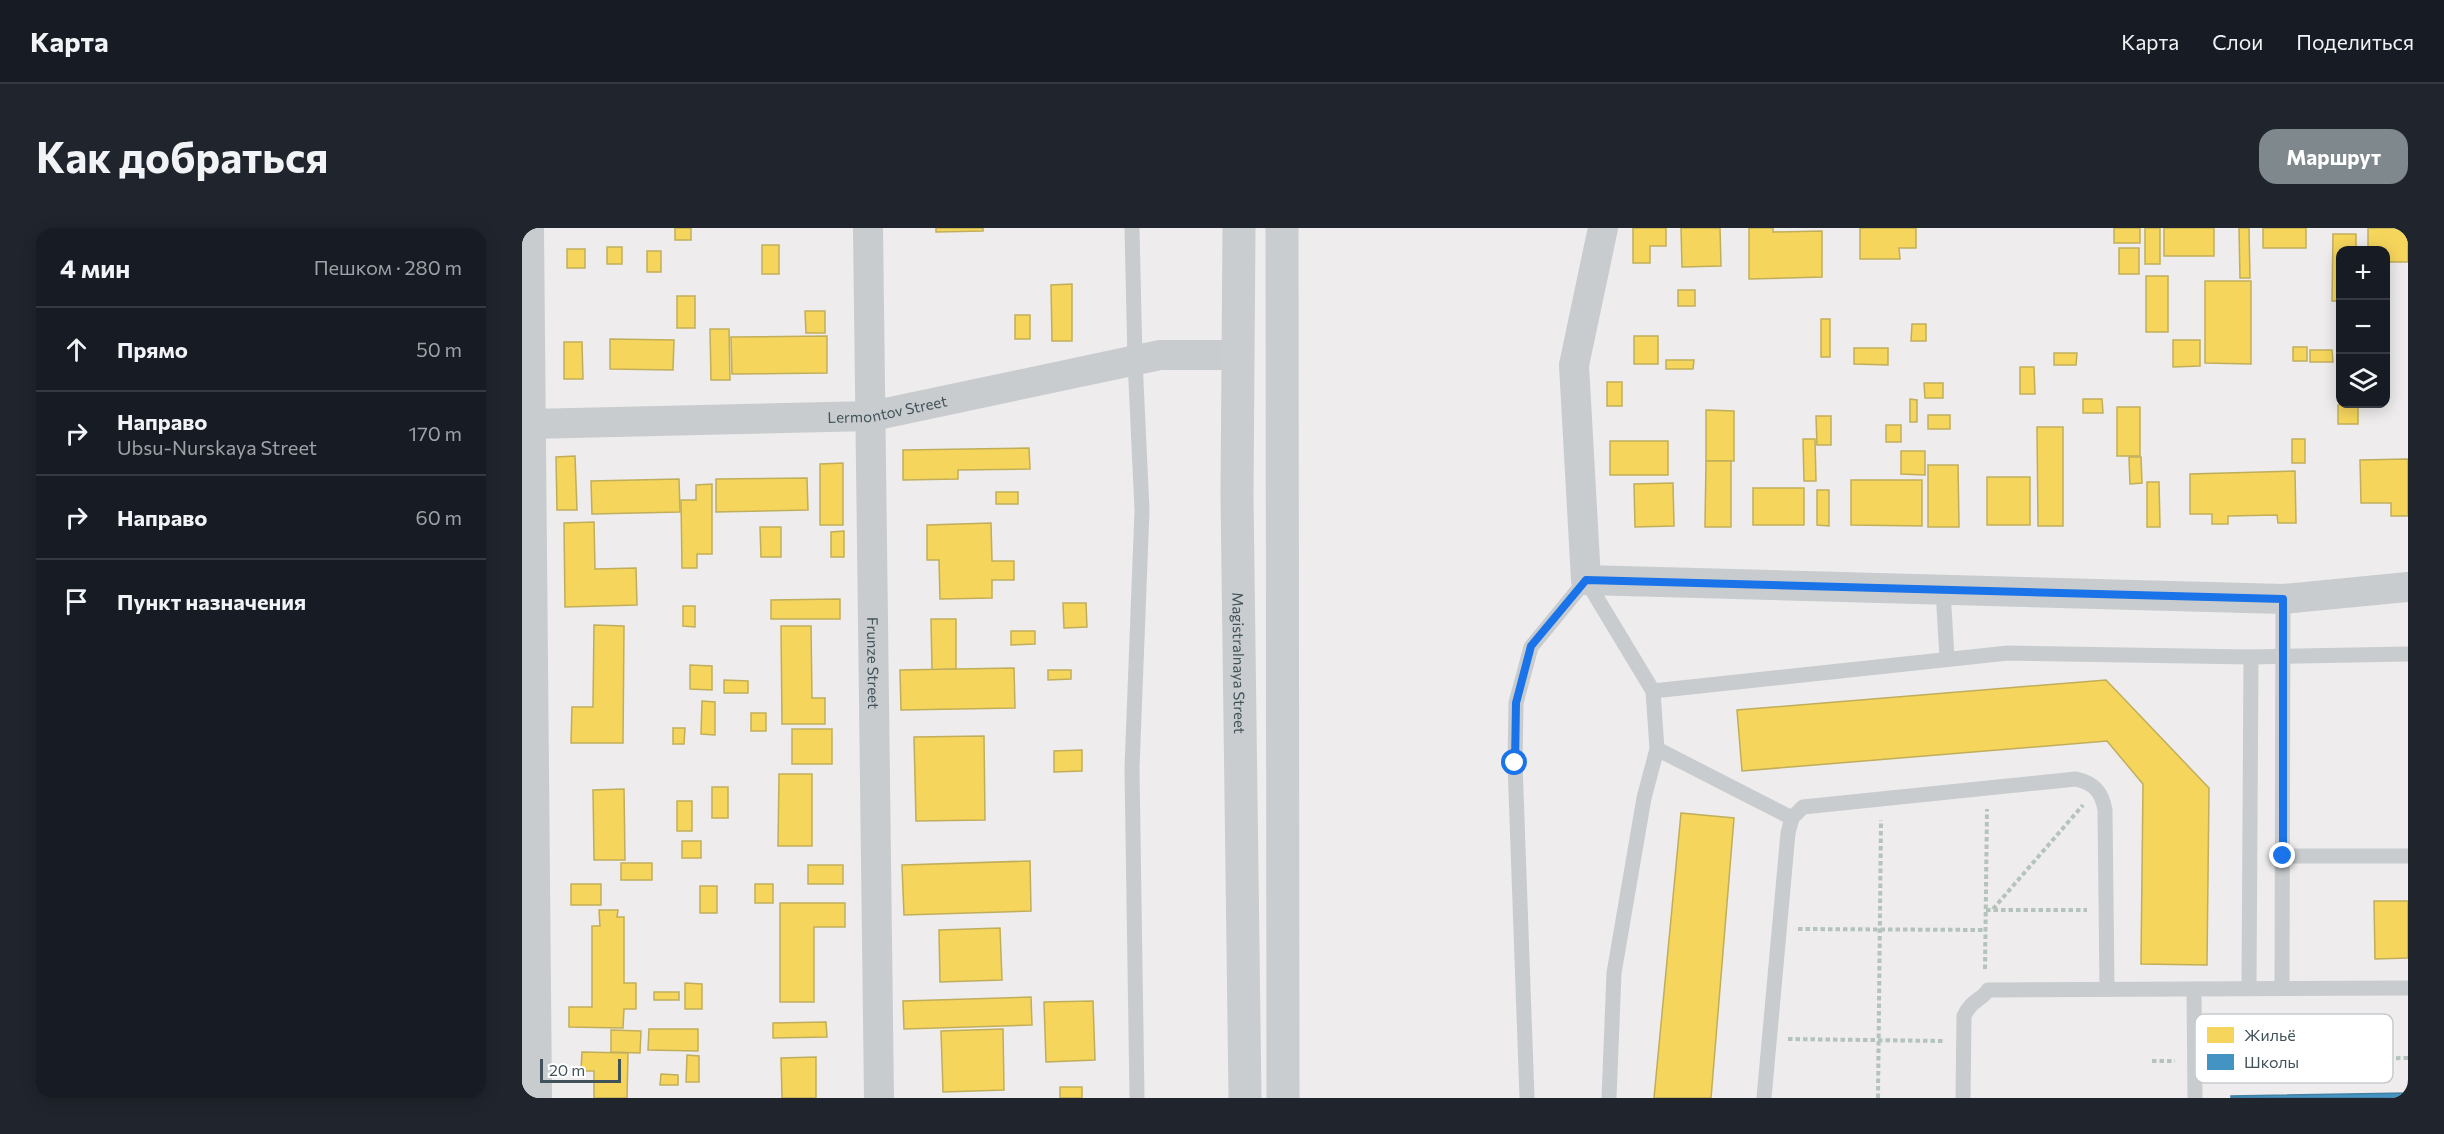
<!DOCTYPE html>
<html lang="ru">
<meta charset="utf-8">
<style>
:root{--surface:#171b24;--page:#20242c;--text:#f1f3f6;--muted:#9ea1a6;--line:#363941;--accent:#7e888d}
body{margin:0;font-family:Commissioner,sans-serif;background:var(--page);color:var(--text)}
.controls{position:absolute;right:18px;top:18px;display:grid;overflow:hidden;border-radius:12px;box-shadow:0 3px 15px #0003}
.controls button{width:54px;height:54px;display:grid;place-items:center;padding:0;border:0;border-bottom:2px solid var(--line);background:var(--surface);color:var(--text);font:30px sans-serif}
.scale{position:absolute;left:18px;bottom:15px;width:81px;box-sizing:border-box;padding-left:6px;border:3px solid #42525a;border-top:0;font-size:16px;line-height:21px;white-space:nowrap;color:#42525a;-webkit-text-stroke:4px #fff;paint-order:stroke}
.stop{position:absolute;width:18px;height:18px;margin:-14px;border:4px solid #1a73e8;border-radius:50%;background:#fff}
.stop.end{background:#1a73e8;border-color:#fff;box-shadow:0 2px 6px #0008}
.list{margin:0;padding:0;list-style:none}
h2{display:flex;justify-content:space-between;align-items:center;height:78px;margin:0;padding:0 24px;font-size:26px}
h2 small{font-size:20px;font-weight:400;color:var(--muted)}
.list li{display:grid;grid-template-columns:39px 1fr auto;gap:18px;align-items:center;box-sizing:border-box;height:84px;padding:0 24px;border-top:2px solid var(--line)}
.list b{display:block;font-size:22px;white-space:nowrap}
.list p{margin:0;font-size:20px;white-space:nowrap;color:var(--muted)}
.list em{font-size:20px;font-style:normal;color:var(--muted)}
.icon{flex:none;width:33px;height:33px;fill:none;stroke:currentColor;stroke-width:2;stroke-linecap:round;stroke-linejoin:round}
.map{position:relative;flex:none;width:1886px;height:870px;overflow:hidden;border-radius:18px}
header{display:flex;align-items:center;gap:36px;box-sizing:border-box;height:84px;padding:0 30px;background:var(--surface);border-bottom:2px solid var(--line)}
header strong{font-size:28px}
nav{display:flex;gap:33px;margin-inline-start:auto;font-size:21px}
.intro{display:flex;align-items:center;justify-content:space-between;box-sizing:border-box;height:144px;padding:0 36px}
h1{margin:0;font-size:42px}
.button{padding:15px 27px;border-radius:18px;background:var(--accent);color:#fff;font-size:21px;font-weight:700}
main{display:flex;gap:36px;padding:0 36px}
aside{flex:1;background:var(--surface);border-radius:18px;box-shadow:0 3px 15px #0003}
.map>svg:first-child{display:block}
.homes{fill:#f6d55c;stroke:#c0ae5b;stroke-width:1.5}
.schools{fill:#4393c3;stroke:#4380a4;stroke-width:1.5}
.lines{fill:none;stroke-linecap:round;stroke-linejoin:round}
.path{stroke:#b4c3bc;stroke-width:4;stroke-dasharray:4.5 3;stroke-linecap:butt}
.lane{stroke:#c8ccce;stroke-width:15}
.street{stroke:#c8ccce;stroke-width:30}
.secondary{stroke:#c9cdcf;stroke-width:33}
.route{stroke:#1a73e8;stroke-width:8}
.labels{text-anchor:middle;dominant-baseline:central;stroke-width:6;stroke-linejoin:round;paint-order:stroke}
.street-label{font-size:15px;fill:#42525a;stroke:#fff}
.key{fill:#fff;stroke:#c6cbce;stroke-width:1.5}
.key-label{font-size:16px;fill:#42525a}
</style>
<header>
<strong>Карта</strong>
<nav><a>Карта</a><a>Слои</a><a>Поделиться</a></nav>
</header>
<div class="intro"><h1>Как добраться</h1><a class="button">Маршрут</a></div>
<main>
<aside>
<h2>4 мин<small>Пешком · 280 m</small></h2>
<ul class="list">
<li><svg class="icon" aria-label="ahead" viewBox="0 0 24 24"><path d="M12 20V5M6 11l6-6 6 6"/></svg><div><b>Прямо</b></div><em>50 m</em></li>
<li><svg class="icon" aria-label="right" viewBox="0 0 24 24"><path d="M7 20v-9h11M14 6l5 5-5 5"/></svg><div><b>Направо</b><p>Ubsu-Nurskaya Street</p></div><em>170 m</em></li>
<li><svg class="icon" aria-label="right" viewBox="0 0 24 24"><path d="M7 20v-9h11M14 6l5 5-5 5"/></svg><div><b>Направо</b></div><em>60 m</em></li>
<li><svg class="icon" aria-label="arrive" viewBox="0 0 24 24"><path d="M6 21V4h12l-3 4 3 4H6"/></svg><div><b>Пункт назначения</b></div></li>
</ul>
</aside>
<div class="map">
<svg width="1886" height="870" viewBox="0 0 1886 870">
<rect width="100%" height="100%" fill="#eeecec"/>
<!-- homes -->
<g class="homes">
<rect x="153" y="0" width="16" height="12"/>
<path d="M414 0H461V3L414 4Z"/>
<path d="M1111 0H1144V18H1128V35H1111Z"/>
<path d="M1159 0H1198L1199 38 1160 39Z"/>
<path d="M1227 0H1251V4L1300 3V49L1227 51Z"/>
<path d="M1338 0H1394V20H1377L1378 31H1338Z"/>
<rect x="1592" y="0" width="26" height="15"/>
<rect x="1623" y="0" width="15" height="36"/>
<rect x="1642" y="0" width="50" height="28"/>
<path d="M1717 0H1727L1728 50H1718Z"/>
<rect x="1741" y="0" width="43" height="20"/>
<path d="M1846 0H1886V34H1864V22H1846Z"/>
<path d="M1811 6H1834V22H1818V73H1810Z"/>
<rect x="240" y="17" width="17" height="29"/>
<rect x="85" y="19" width="15" height="17"/>
<rect x="1597" y="20" width="20" height="26"/>
<rect x="45" y="21" width="18" height="19"/>
<rect x="125" y="23" width="14" height="21"/>
<rect x="1624" y="48" width="22" height="56"/>
<path d="M1683 53H1729V136L1683 135Z"/>
<path d="M550 56V113H530L529 57Z"/>
<rect x="1156" y="62" width="17" height="16"/>
<rect x="155" y="68" width="18" height="32"/>
<path d="M283 83H303V105H284Z"/>
<rect x="493" y="87" width="15" height="24"/>
<rect x="1299" y="91" width="9" height="38"/>
<path d="M1390 96H1404V113H1389Z"/>
<path d="M188 101H207L208 152H189Z"/>
<path d="M305 108V145L210 146 209 109Z"/>
<rect x="1112" y="108" width="24" height="28"/>
<path d="M88 111 152 112 151 142 88 141Z"/>
<path d="M1651 112H1678V138L1651 139Z"/>
<path d="M42 114H60L61 151H42Z"/>
<rect x="1771" y="119" width="14" height="14"/>
<path d="M1332 120H1366V137L1332 136Z"/>
<path d="M1788 122H1810L1811 134H1788Z"/>
<path d="M1532 125H1555L1554 137H1532Z"/>
<path d="M1144 132H1172L1171 141H1144Z"/>
<path d="M1498 139H1512L1513 166H1498Z"/>
<rect x="1085" y="154" width="15" height="24"/>
<path d="M1402 155H1421V170H1403Z"/>
<path d="M1388 171 1395 172V194H1388Z"/>
<path d="M1561 171H1580L1581 185H1561Z"/>
<rect x="1816" y="177" width="20" height="19"/>
<rect x="1595" y="179" width="23" height="49"/>
<path d="M1184 182 1212 183V233H1184Z"/>
<rect x="1406" y="187" width="22" height="14"/>
<path d="M1294 188H1309V217H1295Z"/>
<rect x="1364" y="197" width="15" height="17"/>
<path d="M1515 199H1541V298H1516Z"/>
<path d="M1281 211H1293L1294 253H1282Z"/>
<rect x="1770" y="211" width="13" height="24"/>
<rect x="1088" y="213" width="58" height="34"/>
<path d="M507 220 508 241 436 242V251L381 252V222Z"/>
<path d="M1379 223H1403V247L1379 246Z"/>
<path d="M53 228 55 282H35L34 229Z"/>
<path d="M1607 229H1619L1620 255 1608 256Z"/>
<path d="M1886 231V288H1869V275H1839L1838 232Z"/>
<path d="M1184 233H1209V299H1183Z"/>
<path d="M321 235V297H298V236Z"/>
<path d="M1406 237H1436L1437 299H1406Z"/>
<path d="M1773 243 1774 295H1756L1755 287 1706 288V296H1690V286H1668V246Z"/>
<rect x="1465" y="249" width="43" height="48"/>
<path d="M285 250 286 282 194 284V251Z"/>
<path d="M157 251 158 284 70 286 69 253Z"/>
<path d="M1329 252H1400V298L1329 297Z"/>
<path d="M1625 254H1637L1638 299H1625Z"/>
<path d="M1151 255 1152 298 1113 299 1112 256Z"/>
<path d="M190 256V326H175V340H160L159 272H174V257Z"/>
<rect x="1231" y="260" width="51" height="37"/>
<path d="M1295 262H1307V298L1295 297Z"/>
<rect x="474" y="264" width="22" height="12"/>
<path d="M72 294 73 341 114 340 115 377 43 379 42 295Z"/>
<path d="M469 295 470 333H492V352H470V370L418 371 417 332H405V297Z"/>
<path d="M238 299H259V329H239Z"/>
<path d="M322 303V329H309V304Z"/>
<path d="M318 371V391H249V372Z"/>
<path d="M541 375H564L565 399 542 400Z"/>
<path d="M161 378H173V399L161 398Z"/>
<path d="M409 391H434V441L410 442Z"/>
<path d="M72 397 102 398 101 515H49L50 479H71Z"/>
<path d="M259 398H289L290 470H303V496H260Z"/>
<path d="M489 403H513V416L489 417Z"/>
<path d="M168 437 190 438V462L168 461Z"/>
<path d="M492 440 493 480 379 482 378 442Z"/>
<path d="M526 442H549V451L526 452Z"/>
<path d="M202 452 226 453V465H202Z"/>
<path d="M1584 452 1687 560 1685 737 1619 736 1621 556 1585 513 1220 543 1215 482Z"/>
<path d="M180 473 193 474V507L179 506Z"/>
<rect x="229" y="485" width="15" height="18"/>
<path d="M151 500H163L162 516H151Z"/>
<rect x="270" y="501" width="40" height="35"/>
<path d="M462 508 463 592 394 593 392 509Z"/>
<path d="M560 522V543L532 544V523Z"/>
<path d="M257 546H290V618H256Z"/>
<rect x="190" y="559" width="16" height="31"/>
<path d="M102 561 103 632H72L71 562Z"/>
<rect x="155" y="573" width="15" height="30"/>
<path d="M1159 585 1212 590 1189 870H1132Z"/>
<rect x="160" y="613" width="19" height="17"/>
<path d="M508 633 509 683 382 687 380 637Z"/>
<rect x="99" y="635" width="31" height="17"/>
<rect x="286" y="637" width="35" height="19"/>
<rect x="49" y="656" width="30" height="21"/>
<rect x="233" y="656" width="18" height="19"/>
<rect x="178" y="658" width="17" height="27"/>
<path d="M1852 673H1886V730L1853 731Z"/>
<path d="M258 675H323V699H292V774H258Z"/>
<path d="M77 682H96L95 689H102V755H114V781H102L101 800 47 799V779H70V698H78Z"/>
<path d="M478 700 480 752 418 754 417 702Z"/>
<path d="M163 755 180 756V781H163Z"/>
<rect x="132" y="764" width="25" height="8"/>
<path d="M509 769 510 797 382 801 381 773Z"/>
<path d="M571 773 573 832 524 834 522 774Z"/>
<path d="M304 794 305 809 251 810V795Z"/>
<path d="M127 801H176V823L126 822Z"/>
<path d="M481 801 482 862 421 864 419 803Z"/>
<path d="M89 802 119 803 118 825 89 824Z"/>
<path d="M60 824 106 825 105 870H72V843H59Z"/>
<path d="M165 827 177 828V854H164Z"/>
<path d="M294 829V870H260L259 830Z"/>
<path d="M139 846 156 847V857H138Z"/>
<rect x="538" y="859" width="22" height="11"/>
</g>
<!-- schools -->
<path class="schools" d="M1886 865V870H1709V868Z"/>
<g class="lines">
<!-- path -->
<g class="path">
<path d="M1471 681 1561 577"/>
<path d="M1464 682H1565"/>
<path d="M1276 701 1464 702"/>
<path d="M1463 741 1465 581"/>
<path d="M1266 811 1421 813"/>
<path d="M1630 833H1653"/>
<path d="M1694 833 1886 830"/>
<path d="M1356 870 1359 592"/>
</g>
<!-- lane -->
<g class="lane">
<path d="M610 0 613 132 620 282 610 540 615 870"/>
<path d="M1421 362 1425 430"/>
<path d="M1135 521 1270 590"/>
<path d="M1761 628H1886"/>
<path d="M1727 760 1729 429"/>
<path d="M1760 760 1761 371"/>
<path d="M1672 761 1673 870"/>
<path d="M1005 870 993 535 994 475 1009 419 1064 352 1131 463"/>
<path d="M1087 870 1092 745 1122 570 1135 521 1131 463 1486 425 1729 429 1886 426"/>
<path d="M1242 870 1266 605 1270 590 1281 579 1554 551C1572 555 1580 564 1583 582L1585 761"/>
<path d="M1441 870 1442 788C1450 771 1460 772 1466 762L1886 760"/>
</g>
<!-- street -->
<g class="street">
<path d="M7 0 15 870"/>
<path id="s1" d="M346 0 357 870"/>
<path d="M1081 0 1052 137 1064 352 1761 371 1886 359"/>
<path id="s2" d="M8 196 350 188 638 127H717"/>
</g>
<!-- secondary -->
<g class="secondary">
<path id="s3" d="M717 0 715 267 723 870"/>
<path d="M760 0 761 870"/>
</g>
</g>
<g class="lines">
<!-- route -->
<path class="route" d="M993 535 994 475 1009 418 1064 352 1761 371V628"/>
</g>
<g class="labels">
<!-- street labels -->
<g class="street-label">
<text stroke="none"><textPath href="#s2" startOffset="358">Lermontov Street</textPath></text>
<text stroke="none"><textPath href="#s1" startOffset="435">Frunze Street</textPath></text>
<text stroke="none"><textPath href="#s3" startOffset="435">Magistralnaya Street</textPath></text>
</g>
</g>
<!-- legend -->
<rect x="1673" y="786" width="198" height="69" rx="9" class="key"/>
<rect x="1685" y="799" width="27" height="16" fill="#f6d55c"/>
<rect x="1685" y="826" width="27" height="16" fill="#4393c3"/>
<g class="key-label">
<text x="1722" y="813">Жильё</text>
<text x="1722" y="840">Школы</text>
</g>
</svg>
<div class="controls">
<button>+</button>
<button>−</button>
<button><svg class="icon" aria-label="layers" viewBox="0 0 24 24"><path d="M12 4l9 5-9 5-9-5zM3 14l9 5 9-5"/></svg></button>
</div>
<div class="scale">20 m</div>
<div class="stop" style="left:993px;top:535px"></div>
<div class="stop end" style="left:1761px;top:628px"></div>
</div>
</main>
